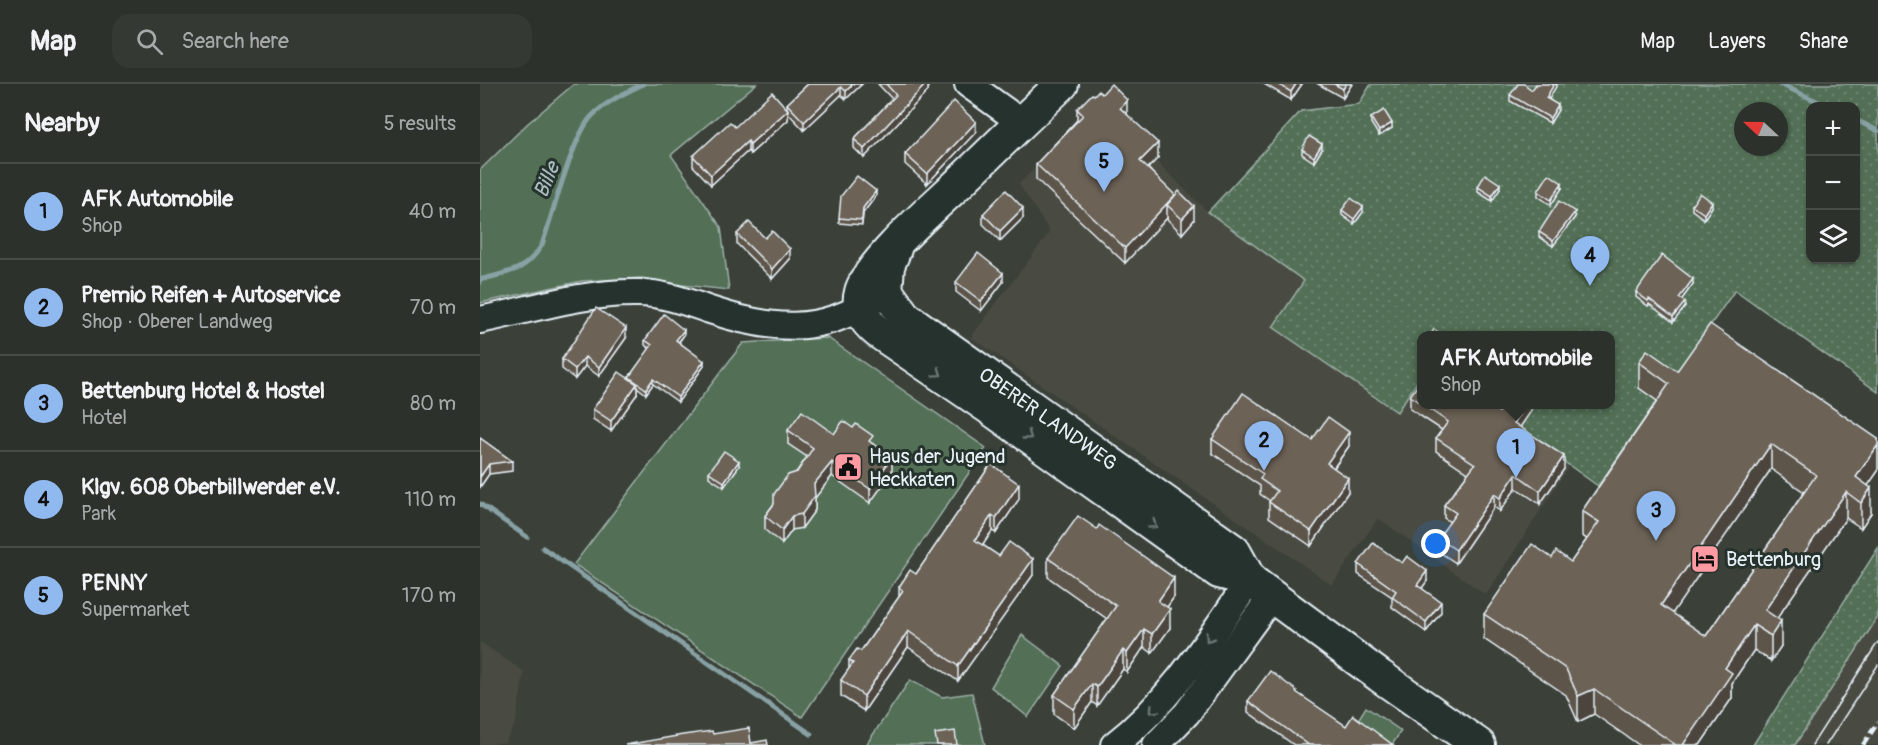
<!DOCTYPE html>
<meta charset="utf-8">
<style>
:root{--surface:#2c312b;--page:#343933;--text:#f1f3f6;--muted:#a6a9a9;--line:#484c47;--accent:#90b9f0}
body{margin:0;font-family:Pangolin,sans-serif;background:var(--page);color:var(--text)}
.controls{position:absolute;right:18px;top:18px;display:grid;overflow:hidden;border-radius:12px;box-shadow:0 2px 4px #0004}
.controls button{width:54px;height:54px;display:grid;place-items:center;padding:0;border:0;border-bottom:2px solid var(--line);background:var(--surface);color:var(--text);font:30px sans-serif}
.compass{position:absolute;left:1254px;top:18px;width:54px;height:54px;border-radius:50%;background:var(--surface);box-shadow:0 2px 4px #0004;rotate:292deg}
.you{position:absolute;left:956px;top:460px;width:21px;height:21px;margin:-15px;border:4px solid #fff;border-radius:50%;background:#1a73e8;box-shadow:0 0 0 9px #1a73e833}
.badge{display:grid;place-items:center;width:39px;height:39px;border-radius:50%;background:var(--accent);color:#111;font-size:20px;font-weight:700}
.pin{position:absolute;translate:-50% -50px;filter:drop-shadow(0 2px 3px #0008)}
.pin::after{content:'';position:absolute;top:32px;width:21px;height:18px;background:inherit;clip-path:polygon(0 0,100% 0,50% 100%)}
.popup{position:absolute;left:937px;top:247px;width:198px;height:78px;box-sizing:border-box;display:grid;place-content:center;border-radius:12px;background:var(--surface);filter:drop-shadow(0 2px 4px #0005);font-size:20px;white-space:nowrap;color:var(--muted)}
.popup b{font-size:22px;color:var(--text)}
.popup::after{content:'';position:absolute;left:50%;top:100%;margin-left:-12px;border:12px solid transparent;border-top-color:var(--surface)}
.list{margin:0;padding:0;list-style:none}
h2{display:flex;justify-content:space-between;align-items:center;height:78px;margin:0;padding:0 24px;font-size:26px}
h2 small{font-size:20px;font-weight:400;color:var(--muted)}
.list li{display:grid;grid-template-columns:39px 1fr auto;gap:18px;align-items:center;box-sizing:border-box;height:96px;padding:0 24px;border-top:2px solid var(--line)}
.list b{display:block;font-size:22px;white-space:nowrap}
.list p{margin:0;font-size:20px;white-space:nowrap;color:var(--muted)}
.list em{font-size:20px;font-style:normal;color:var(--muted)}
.icon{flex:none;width:33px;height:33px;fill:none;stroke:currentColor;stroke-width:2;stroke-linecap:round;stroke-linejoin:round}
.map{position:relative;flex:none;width:1398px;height:661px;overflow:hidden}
header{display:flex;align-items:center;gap:36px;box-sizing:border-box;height:84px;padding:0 30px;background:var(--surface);border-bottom:2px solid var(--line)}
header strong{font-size:28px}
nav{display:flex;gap:33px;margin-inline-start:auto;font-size:21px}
.search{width:420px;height:54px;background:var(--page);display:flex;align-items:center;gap:15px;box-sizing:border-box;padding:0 21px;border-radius:18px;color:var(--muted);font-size:22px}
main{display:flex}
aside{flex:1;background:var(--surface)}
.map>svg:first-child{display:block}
.built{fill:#4a4b42}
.grass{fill:url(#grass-dots);stroke:#9db0a8;stroke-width:1.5;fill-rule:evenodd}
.park{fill:#526f57;stroke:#9db0a8;stroke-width:1.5}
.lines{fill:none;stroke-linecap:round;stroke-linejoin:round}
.stream{stroke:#88a1a4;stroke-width:5}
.minor-casing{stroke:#e8f1f8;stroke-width:30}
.major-casing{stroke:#e8f1f8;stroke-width:36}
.minor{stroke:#26332d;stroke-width:26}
.major{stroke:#26332d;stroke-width:32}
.tram{stroke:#e8f1f8;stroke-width:1.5}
.rail{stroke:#e8f1f8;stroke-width:4.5;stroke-dasharray:9 4.5;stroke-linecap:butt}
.wall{fill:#5d544a;stroke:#e8f1f8;stroke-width:1.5;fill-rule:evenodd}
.shaded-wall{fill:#4c453c;stroke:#e8f1f8;stroke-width:1.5}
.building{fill:#6c6256;stroke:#e8f1f8;stroke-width:1.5;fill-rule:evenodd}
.oneway{stroke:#6a7674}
.labels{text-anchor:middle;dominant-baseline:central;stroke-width:6;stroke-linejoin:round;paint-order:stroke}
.street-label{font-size:20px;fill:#e8f1f8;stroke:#26332d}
.poi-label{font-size:20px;fill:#e8f1f8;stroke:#26332d;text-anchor:start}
.water-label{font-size:21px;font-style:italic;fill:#a8bcc0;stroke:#26332d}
</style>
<header>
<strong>Map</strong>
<div class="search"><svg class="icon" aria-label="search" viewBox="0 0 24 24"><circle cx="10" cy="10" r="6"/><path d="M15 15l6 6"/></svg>Search here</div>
<nav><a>Map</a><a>Layers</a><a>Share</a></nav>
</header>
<main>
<aside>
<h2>Nearby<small>5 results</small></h2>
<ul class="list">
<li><span class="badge">1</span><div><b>AFK Automobile</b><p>Shop</p></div><em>40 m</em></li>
<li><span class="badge">2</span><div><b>Premio Reifen + Autoservice</b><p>Shop · Oberer Landweg</p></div><em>70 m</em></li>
<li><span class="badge">3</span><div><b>Bettenburg Hotel &amp; Hostel</b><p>Hotel</p></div><em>80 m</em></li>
<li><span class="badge">4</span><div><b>Klgv. 608 Oberbillwerder e.V.</b><p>Park</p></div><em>110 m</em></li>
<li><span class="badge">5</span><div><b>PENNY</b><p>Supermarket</p></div><em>170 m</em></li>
</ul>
</aside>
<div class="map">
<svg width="1398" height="661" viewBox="0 0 1398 661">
<defs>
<pattern id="grass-dots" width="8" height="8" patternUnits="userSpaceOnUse" patternTransform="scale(1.5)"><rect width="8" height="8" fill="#526f57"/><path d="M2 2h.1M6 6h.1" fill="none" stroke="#6b8470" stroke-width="1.8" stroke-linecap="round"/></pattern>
</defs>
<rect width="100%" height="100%" fill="#3b4139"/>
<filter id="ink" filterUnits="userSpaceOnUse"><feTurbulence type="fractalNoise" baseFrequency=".0167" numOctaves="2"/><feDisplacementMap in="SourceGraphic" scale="12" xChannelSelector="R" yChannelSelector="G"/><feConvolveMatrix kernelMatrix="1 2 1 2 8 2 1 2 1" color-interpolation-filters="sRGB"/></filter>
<g filter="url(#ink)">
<!-- built -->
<g class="built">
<path d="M618 20 728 128 824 198 794 244 917 328 941 292 942 320 1005 321 1089 382 1006 511 898 434 852 501 491 253 570 148 539 100Z"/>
<path d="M1398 533V661H1315Z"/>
<path d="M0 558 44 588 36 638 25 658 4 661H0Z"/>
</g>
<!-- grass -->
<g class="grass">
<path d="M891 0H1398V308L1255 206 1118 402 1005 321 1130 320V252H942L941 292 917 328 793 243 824 197 728 128 821 27 879 20ZM1330 22H1376V176H1330ZM1263 27H1299V63H1263Z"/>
<path d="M1398 464V533L1315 661H1273Z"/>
</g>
<!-- park -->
<g class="park">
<path d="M94 0H276L191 71 241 143 249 206 202 201 162 194 102 197 0 219V86L47 40Z"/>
<path d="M348 254 506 364 322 633 94 480 263 259Z"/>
<path d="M542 551 583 582 548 633 511 603Z"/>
<path d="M430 596 462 613 492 609 505 661H386Z"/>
<path d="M886 623 921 647 912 661 876 639Z"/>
</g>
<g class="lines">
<!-- stream -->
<g class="stream">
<path d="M1300 0 1347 22"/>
<path d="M1376 36 1398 47"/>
<path d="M0 196C30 187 44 189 62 161 72 132 93 51 112 32 127 17 145 9 163 0"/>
<path d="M0 420 47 453"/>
<path d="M63 464 331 650"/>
</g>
<!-- minor casing -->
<g class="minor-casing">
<g id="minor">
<path d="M488 0 527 28 540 40"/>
<path d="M0 236C53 225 104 208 158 209 183 209 207 218 230 226 290 246 340 252 396 214"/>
<path d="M634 661C691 617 729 555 770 496"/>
<path d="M676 661 707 629 792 512"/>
</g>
</g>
<!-- major casing -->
<g class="major-casing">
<g id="major">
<path d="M582 0C547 33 513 66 479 99 455 122 388 180 381 208 376 226 385 237 398 248L508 323 739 488 770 496 900 592 999 661"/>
<path d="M415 165 408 182 406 207 425 233 754 467 770 496"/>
</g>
</g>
<!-- minor -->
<use href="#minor" class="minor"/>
<!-- major -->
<use href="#major" class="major"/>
<!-- tram -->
<g class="tram">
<path d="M1332 661 1398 558"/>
<path d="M1346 661 1398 581"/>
</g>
<!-- rail -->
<path class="rail" d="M1383 661 1398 638"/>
</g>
<!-- wall -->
<g class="wall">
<path d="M328 0H382L366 15 361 11 324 46 308 29V36L270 70 268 67 231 101 213 82V72L255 43 307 25V20Z"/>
<path d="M398 0H448V7L384 74 374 64V55L412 15Z"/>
<path d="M784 0H822L811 16Z"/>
<path d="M838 0H872L863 14Z"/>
<path d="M1077 0 1069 15 1078 26 1070 39 1030 17V11Z"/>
<path d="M597 25 647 30 678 74 668 84 714 136 702 150 687 135V134L645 179 556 95V80L597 36Z"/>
<path d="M891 34 912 44 899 52 891 39Z"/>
<path d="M496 48 447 100 425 80V70Z"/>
<path d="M822 65H842L834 78 822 70Z"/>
<path d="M998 103 1020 105 1012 117 998 108Z"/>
<path d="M1082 104 1071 121 1058 112V107Z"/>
<path d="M396 112 383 129 382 141 359 139V134Z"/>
<path d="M1212 121 1232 123 1224 135 1212 126Z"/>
<path d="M862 126 883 128 874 140 862 131Z"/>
<path d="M503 130 543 134 520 157 503 140Z"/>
<path d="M1095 133 1073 162 1059 153V148Z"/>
<path d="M257 150 285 154 310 175 292 195 257 160Z"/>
<path d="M476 198H523L501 227 476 208Z"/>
<path d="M1213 200 1202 215 1205 223 1193 238 1169 220 1168 222 1156 213V208Z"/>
<path d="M204 251 199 258 224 282 198 318 173 300 166 310 157 303V310L131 347 113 335V325L149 295V293L170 265 165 261V256Z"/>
<path d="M146 254 119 292 105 282 95 295 82 285V275Z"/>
<path d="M1159 278 1197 287 1398 355V387L1388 401 1391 429 1381 444 1366 434 1297 534 1301 562 1291 577 1274 566 1252 599V614L1220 661H1159L1114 630 1098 638 1086 611 1004 555V530L1072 474 1091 478 1107 455 1102 452V427L1177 317 1159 304ZM1291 385 1324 408 1226 552 1192 529Z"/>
<path d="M942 295V321H1008L1019 328 1051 321V327L1040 343 1084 385 1060 420 1036 404 1020 427 1014 423 976 479 958 467V454L970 438 964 434V421L988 389 956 367V354L962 346 930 325V312Z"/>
<path d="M308 346 354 350 393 360 412 388 390 419 352 392 335 414V426L322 444 312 446 302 460 285 446V432L327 373 308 360Z"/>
<path d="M0 354 32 377V387L9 390 0 403Z"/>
<path d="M732 355 832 356 869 362 854 384 868 408 831 462 789 433V418L790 417 780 410V402L732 369Z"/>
<path d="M511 380 539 415 516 449 512 447 503 461 519 472 553 491 478 597 428 563 384 627 361 612V596L369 585V576L381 567 419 513V503L436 490Z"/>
<path d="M259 382 244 403 229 393V388Z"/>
<path d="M568 474 694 513 687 523 690 544 672 569 664 563 647 588 643 585 617 622 612 618 594 644 574 630V611L627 535 568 493Z"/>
<path d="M878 480 947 497 942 504 961 528 946 548 912 523V513L878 490Z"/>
<path d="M817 609 866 642 913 661H814L768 628V617Z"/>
</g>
<!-- shaded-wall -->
<g class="shaded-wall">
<path d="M373 0H382L366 15V7Z"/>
<path d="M446 0H448V7L384 74V65Z"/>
<path d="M816 0H822L811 16V8Z"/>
<path d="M866 0H872L863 14V5Z"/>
<path d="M1074 0 1077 1 1066 19V14Z"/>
<path d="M361 3V11L324 46V38Z"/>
<path d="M647 16V30L640 24Z"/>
<path d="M1078 21V26L1070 39V34Z"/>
<path d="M308 26V36L270 70V60Z"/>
<path d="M496 38V48L447 100V90Z"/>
<path d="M912 39V44L899 52V47Z"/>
<path d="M268 57V67L231 101V91Z"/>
<path d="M678 59V74L660 92V77Z"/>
<path d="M842 60V65L834 78V73Z"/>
<path d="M1082 99V104L1071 121V116Z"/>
<path d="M1020 100V105L1012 117V112Z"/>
<path d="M396 107V112L383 129 382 141 383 124Z"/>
<path d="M695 111 687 121V134L645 179V164Z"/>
<path d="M1232 118V123L1224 135V130Z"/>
<path d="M714 122V136L702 150V135Z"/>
<path d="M883 123V128L874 140V135Z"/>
<path d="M543 124V134L520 157V147Z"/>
<path d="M1095 128V133L1073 162V157Z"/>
<path d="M310 165V175L292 195V185Z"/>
<path d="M523 189V198L501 227V217Z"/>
<path d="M1213 195V200L1199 219V214Z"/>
<path d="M1205 218V223L1193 238V233Z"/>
<path d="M146 244V254L119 292V283Z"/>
<path d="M204 246V251L196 261V256Z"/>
<path d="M105 273V282L95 295V285Z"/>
<path d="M224 277V282L198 318V313Z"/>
<path d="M173 295V300L166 310V305Z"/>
<path d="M157 300V310L131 347V337Z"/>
<path d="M1046 321H1051V327L1034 352V339Z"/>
<path d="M869 348V362L847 393V379Z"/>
<path d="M1291 360V385L1181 546V521Z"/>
<path d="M1398 361V387L1378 416 1376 393Z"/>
<path d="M1084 372V385L1060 420V407Z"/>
<path d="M412 373V388L390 419V405Z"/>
<path d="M259 377V382L244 403V398Z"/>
<path d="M352 378V392L335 414V426L322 444V430L334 400Z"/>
<path d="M9 380V390L0 403V393Z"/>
<path d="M1036 390V404L1020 427V414Z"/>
<path d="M868 394V408L831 462V447Z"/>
<path d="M539 400V415L516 449V434Z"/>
<path d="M1391 404V429L1381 444V419Z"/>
<path d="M1366 408V434L1287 549 1285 526Z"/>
<path d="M1014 410V423L976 479V466Z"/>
<path d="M512 431V447L495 471V456Z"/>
<path d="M312 432V446L302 460V446Z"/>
<path d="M553 475V491L478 597V582Z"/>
<path d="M947 487V497L937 511V501Z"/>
<path d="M694 494V513L678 536V517Z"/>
<path d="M961 518V528L946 548V538Z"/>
<path d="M690 525V544L672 569V550Z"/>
<path d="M1301 537V562L1291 577V552Z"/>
<path d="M1274 541V566L1252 599V614L1220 661H1203L1245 584Z"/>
<path d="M664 545V563L647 588V569Z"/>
<path d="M428 547V563L384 627V612Z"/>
<path d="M643 566V585L617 622V603Z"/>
<path d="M612 600V618L594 644V625Z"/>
<path d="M1114 605V630L1098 638V612Z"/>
</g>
<!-- building -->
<g class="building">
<path d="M328 0H373L366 7 361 3 324 38 307 20Z"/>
<path d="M406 0H446L384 65 374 55 416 11Z"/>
<path d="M631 0 647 16 640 24 678 59 660 77 695 111 645 164 556 80 603 31 597 25 612 10 614 11 618 7 622 10Z"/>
<path d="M798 0H816L811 8Z"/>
<path d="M854 0H866L863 5Z"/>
<path d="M1038 0H1044L1052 6 1056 0H1074L1066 14 1078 21 1070 34 1030 11Z"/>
<path d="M292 8 308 26 270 60 268 57 231 91 213 72 250 38 255 43Z"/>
<path d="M474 17 496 38 447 90 425 70Z"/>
<path d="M904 26 912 39 899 47 891 34Z"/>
<path d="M829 52 842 60 834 73 822 65Z"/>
<path d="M1005 90 1020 100 1012 112 998 103Z"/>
<path d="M1069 90 1082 99 1071 116 1058 107Z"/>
<path d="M377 92 396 107 383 124 382 136 359 134 361 112Z"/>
<path d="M526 106 543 124 520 147 503 130Z"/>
<path d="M699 107 714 122 702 135 687 121Z"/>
<path d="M1220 109 1232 118 1224 130 1212 121Z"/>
<path d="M871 114 883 123 874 135 862 126Z"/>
<path d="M1079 117 1095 128 1073 157 1059 148Z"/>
<path d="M269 138 285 154 292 147 310 165 292 185 257 150Z"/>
<path d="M498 169 523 189 501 217 476 198Z"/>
<path d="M1182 171 1213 195 1199 214 1205 218 1193 233 1169 215 1168 217 1156 208Z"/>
<path d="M116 224 146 244 119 283 105 273 95 285 82 275Z"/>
<path d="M184 230 204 246 196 256 224 277 198 313 173 295 166 305 149 293 172 261 165 256Z"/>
<path d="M1230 240 1398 355V361L1376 393 1391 404 1381 419 1366 408 1285 526 1301 537 1291 552 1274 541 1245 584 1252 589 1203 661H1196L1114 605 1098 612 1086 585 1004 530 1052 460 1072 474 1076 467 1091 478 1119 438 1102 427 1189 300 1159 278 1167 266 1197 287ZM1291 360 1336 391 1226 552 1181 521Z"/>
<path d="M954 245 963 252H950Z"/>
<path d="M139 288 157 300 131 337 113 325Z"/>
<path d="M942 295V320L930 312Z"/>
<path d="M763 309 832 356 848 333 869 348 847 379 868 394 831 447 789 418 797 407 780 395 783 390 732 355Z"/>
<path d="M943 321H1008L1019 328 1025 321H1046L1034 339 1084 372 1060 407 1036 390 1020 414 1014 410 976 466 958 454 976 429 964 421 995 380 956 354 968 338Z"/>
<path d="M322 327 354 350 363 337 373 344 376 340 393 352 389 357 412 373 390 405 352 378 334 400 335 412 322 430 312 432 302 446 285 432 294 420V410L308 391 317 388 333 364 308 346Z"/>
<path d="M0 354 32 377 9 380 0 393Z"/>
<path d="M244 367 259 377 244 398 229 388Z"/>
<path d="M511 380 539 400 516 434 512 431 495 456 519 472 529 458 553 475 478 582 428 547 384 612 361 596 373 579 369 576 377 565 381 567 423 507 419 503 430 486 436 490Z"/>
<path d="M598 432 617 445 619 441 694 494 678 517 690 525 672 550 664 545 647 569 643 566 617 603 612 600 594 625 574 611 636 522 568 474Z"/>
<path d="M893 459 922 479 927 472 947 487 937 501 961 518 946 538 912 513 916 507 878 480Z"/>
<path d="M790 587 817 607 816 608 866 642 873 631 913 661H829L768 617Z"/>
<path d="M269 644 271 659 287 656 288 661H145L203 651 232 647 233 650Z"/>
<path d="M475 647 477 661H457L455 650Z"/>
</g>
<!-- one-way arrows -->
<defs><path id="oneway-chevron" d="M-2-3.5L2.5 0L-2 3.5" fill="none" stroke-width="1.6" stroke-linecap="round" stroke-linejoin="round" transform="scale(1.5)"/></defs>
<g class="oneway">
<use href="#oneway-chevron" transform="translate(458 289) rotate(34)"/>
<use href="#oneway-chevron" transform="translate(548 352) rotate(36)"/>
<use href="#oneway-chevron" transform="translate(673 441) rotate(35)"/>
<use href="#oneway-chevron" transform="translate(729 554) rotate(125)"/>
<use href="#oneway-chevron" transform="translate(673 626) rotate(135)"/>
</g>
</g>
<!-- icons -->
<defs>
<g id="civic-square" transform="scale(1.5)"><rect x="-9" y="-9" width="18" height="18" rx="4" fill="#ff9aa2" stroke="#26332d"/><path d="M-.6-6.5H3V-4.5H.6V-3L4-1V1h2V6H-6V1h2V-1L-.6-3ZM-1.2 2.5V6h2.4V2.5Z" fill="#111"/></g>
<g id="hotel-square" transform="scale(1.5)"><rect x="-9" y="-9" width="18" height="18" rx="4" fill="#ff9aa2" stroke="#26332d"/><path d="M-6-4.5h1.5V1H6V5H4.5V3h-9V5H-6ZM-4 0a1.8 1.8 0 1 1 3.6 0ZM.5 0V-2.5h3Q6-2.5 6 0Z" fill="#111"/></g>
</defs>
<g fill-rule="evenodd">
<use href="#civic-square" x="368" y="383"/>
<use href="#hotel-square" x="1225" y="475"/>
</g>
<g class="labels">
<!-- street labels -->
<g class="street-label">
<text transform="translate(568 335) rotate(35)">OBERER LANDWEG</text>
</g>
<!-- poi labels -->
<g class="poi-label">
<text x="389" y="372">Haus der Jugend<tspan x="389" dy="23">Heckkaten</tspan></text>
<text x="1246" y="475">Bettenburg</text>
</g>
<!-- water labels -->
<g class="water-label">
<text transform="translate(67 96) rotate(-68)">Bille</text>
</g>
</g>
</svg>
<div class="controls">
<button>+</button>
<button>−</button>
<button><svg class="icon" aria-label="layers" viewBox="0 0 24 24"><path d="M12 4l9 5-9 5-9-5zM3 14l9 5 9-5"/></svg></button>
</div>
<svg class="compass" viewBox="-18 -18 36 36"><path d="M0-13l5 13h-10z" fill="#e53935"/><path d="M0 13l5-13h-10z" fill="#a6a9a9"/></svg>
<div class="you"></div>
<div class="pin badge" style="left:1036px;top:394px">1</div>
<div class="popup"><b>AFK Automobile</b>Shop</div>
<div class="pin badge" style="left:784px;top:387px">2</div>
<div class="pin badge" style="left:1176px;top:457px">3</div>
<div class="pin badge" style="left:1110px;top:202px">4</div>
<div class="pin badge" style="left:624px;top:108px">5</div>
</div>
</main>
